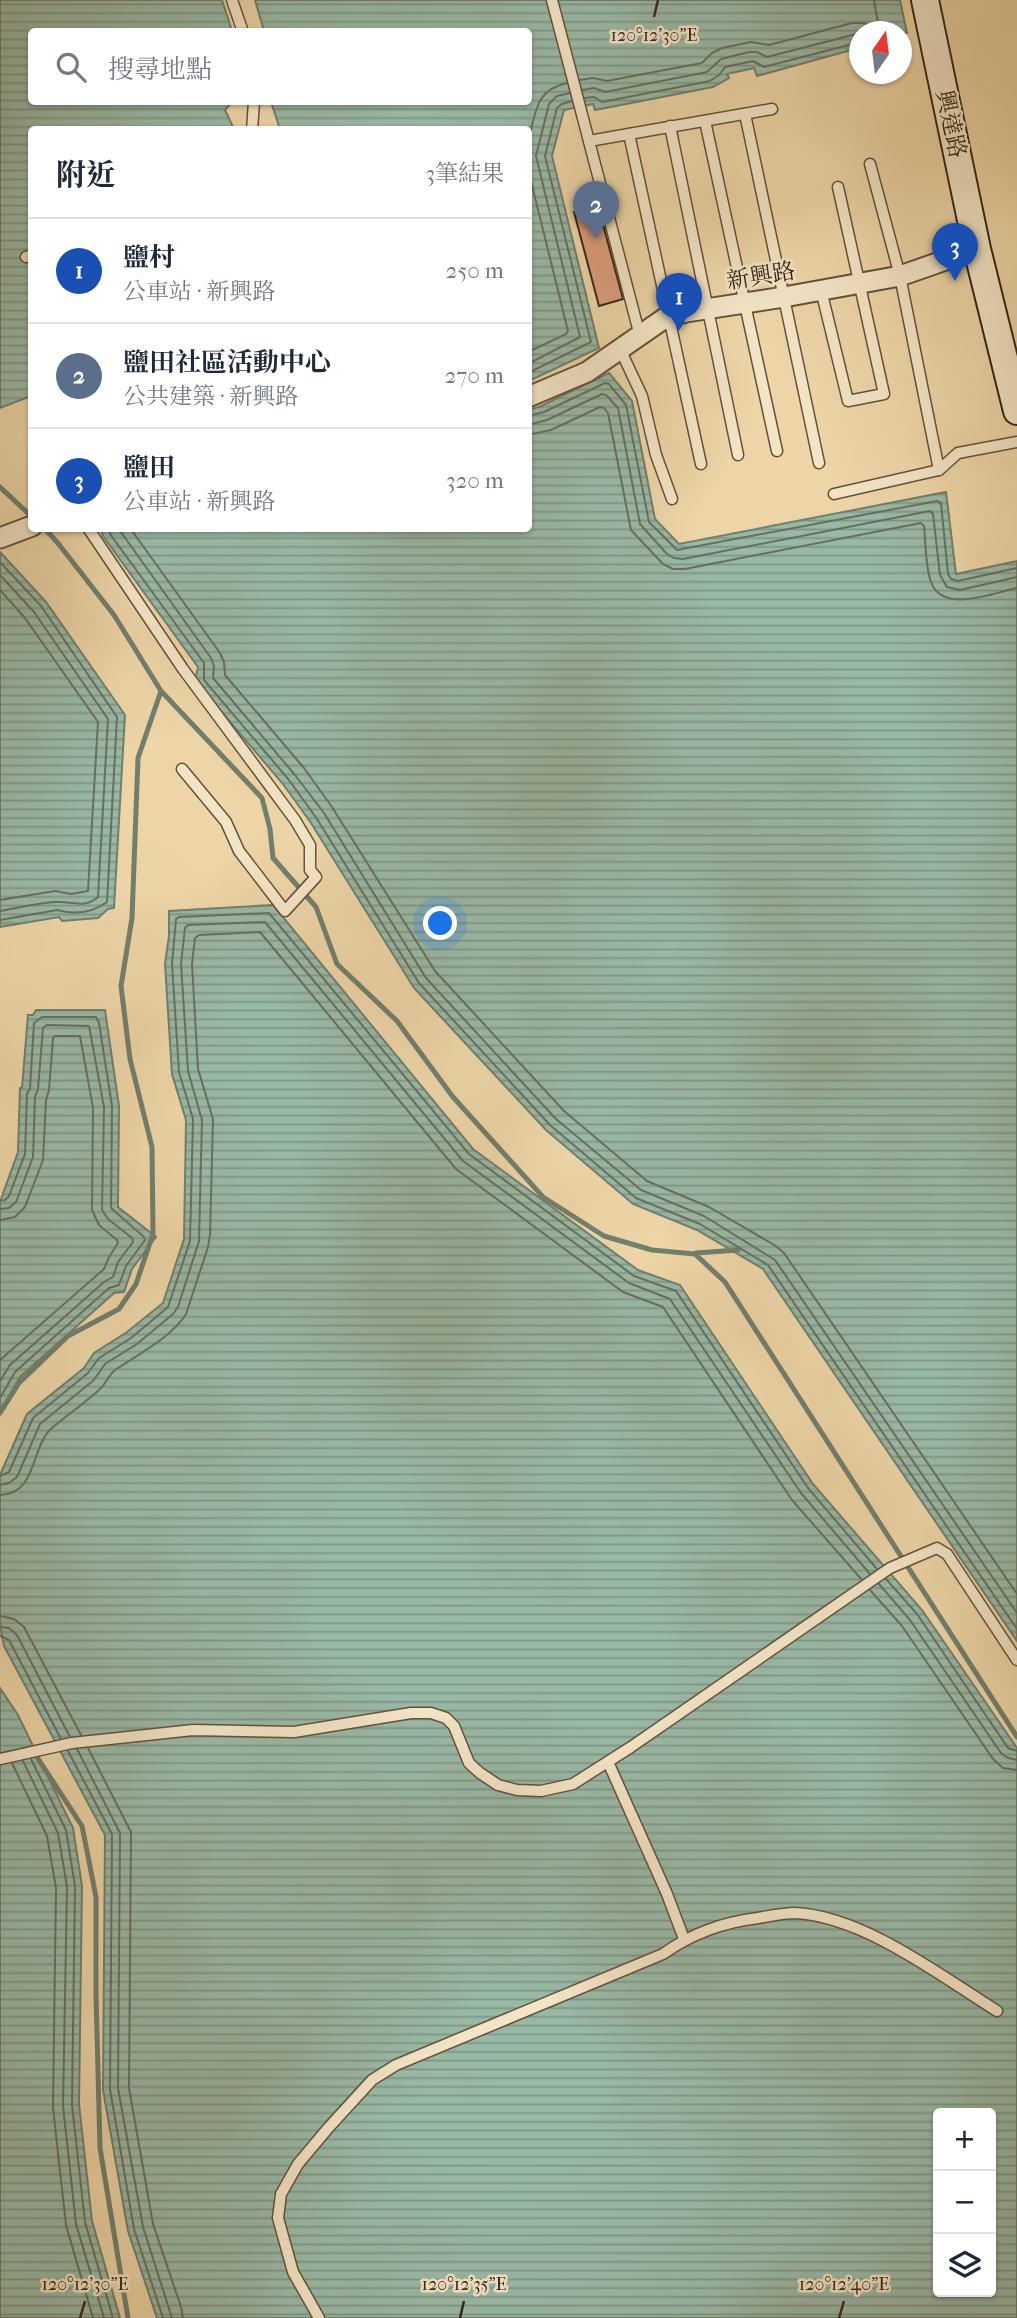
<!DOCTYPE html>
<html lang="zh-TW">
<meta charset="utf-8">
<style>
:root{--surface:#fff;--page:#f2f2f3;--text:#1f2937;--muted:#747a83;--line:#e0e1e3;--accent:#1a73e8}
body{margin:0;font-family:"IM FELL French Canon","Noto Serif TC",serif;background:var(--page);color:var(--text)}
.controls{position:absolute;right:21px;bottom:21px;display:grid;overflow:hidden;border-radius:7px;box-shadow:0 2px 5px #0004}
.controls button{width:63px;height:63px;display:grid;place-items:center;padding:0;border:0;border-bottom:2px solid var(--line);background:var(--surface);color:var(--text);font:35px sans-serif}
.compass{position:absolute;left:849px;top:21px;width:63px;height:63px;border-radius:50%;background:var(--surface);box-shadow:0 2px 5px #0004;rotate:14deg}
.you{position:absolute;left:441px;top:924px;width:24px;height:24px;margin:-18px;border:5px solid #fff;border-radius:50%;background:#1a73e8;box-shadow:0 0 0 10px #1a73e833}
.badge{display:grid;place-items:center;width:46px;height:46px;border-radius:50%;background:var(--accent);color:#fff;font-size:23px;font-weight:700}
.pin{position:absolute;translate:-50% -58px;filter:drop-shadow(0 2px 4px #0008)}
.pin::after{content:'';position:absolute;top:37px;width:24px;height:21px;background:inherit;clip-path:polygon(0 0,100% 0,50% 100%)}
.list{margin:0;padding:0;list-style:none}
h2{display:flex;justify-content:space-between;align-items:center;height:91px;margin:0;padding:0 28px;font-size:30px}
h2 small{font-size:23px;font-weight:400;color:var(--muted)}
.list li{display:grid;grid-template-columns:46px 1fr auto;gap:21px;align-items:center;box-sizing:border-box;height:105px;padding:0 28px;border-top:2px solid var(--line)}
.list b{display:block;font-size:26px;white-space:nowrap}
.list p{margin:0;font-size:23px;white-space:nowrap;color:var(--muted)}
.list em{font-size:23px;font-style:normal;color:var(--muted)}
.icon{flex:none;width:38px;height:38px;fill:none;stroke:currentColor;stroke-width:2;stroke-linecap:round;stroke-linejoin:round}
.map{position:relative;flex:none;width:1017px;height:2318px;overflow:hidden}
.search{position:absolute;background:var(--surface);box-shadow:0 2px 5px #0004;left:28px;top:28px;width:504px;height:77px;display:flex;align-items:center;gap:18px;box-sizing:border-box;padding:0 24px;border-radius:7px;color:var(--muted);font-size:26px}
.panel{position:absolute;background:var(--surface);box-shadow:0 2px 5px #0004;left:28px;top:126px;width:504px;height:406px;border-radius:7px}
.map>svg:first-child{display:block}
.water{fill:url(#water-rules);stroke:#717f6d;stroke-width:2;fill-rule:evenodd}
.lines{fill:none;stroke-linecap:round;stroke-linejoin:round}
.shore{stroke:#67705e;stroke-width:2}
.stream{stroke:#717f6d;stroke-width:5}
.building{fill:#dd9e7d;stroke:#352715;stroke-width:2}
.lane-casing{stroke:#63523a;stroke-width:13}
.street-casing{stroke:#63523a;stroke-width:23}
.secondary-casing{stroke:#352715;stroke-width:30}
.lane{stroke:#f3e4c6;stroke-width:10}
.street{stroke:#f3e4c6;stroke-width:19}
.secondary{stroke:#f3e4c6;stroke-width:26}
.ticks{fill:none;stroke:#352715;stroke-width:2.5}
.labels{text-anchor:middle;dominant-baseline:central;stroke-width:5;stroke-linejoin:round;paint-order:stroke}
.street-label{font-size:23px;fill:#352715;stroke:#f3e4c6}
.ticks-label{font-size:18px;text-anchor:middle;fill:#352715;stroke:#f3e4c6;stroke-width:5;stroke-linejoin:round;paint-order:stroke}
</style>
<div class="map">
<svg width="1017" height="2318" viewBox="0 0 1017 2318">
<defs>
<pattern id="water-rules" width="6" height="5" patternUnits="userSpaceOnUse" patternTransform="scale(1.75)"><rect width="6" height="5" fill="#99b9a7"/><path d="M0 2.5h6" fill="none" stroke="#7e9687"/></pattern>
</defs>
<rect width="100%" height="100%" fill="#edd5a7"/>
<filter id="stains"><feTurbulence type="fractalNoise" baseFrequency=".00286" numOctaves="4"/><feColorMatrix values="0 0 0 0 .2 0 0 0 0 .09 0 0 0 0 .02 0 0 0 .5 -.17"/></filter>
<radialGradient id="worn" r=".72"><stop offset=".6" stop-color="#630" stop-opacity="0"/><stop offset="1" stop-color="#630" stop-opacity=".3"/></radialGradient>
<!-- water -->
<g class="water">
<path d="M0 0H222L232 31 32 32V102H232L225 110 234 129 32 130 31 396 0 408Z"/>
<path d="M255 0H900L907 33 860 32 859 48 757 76 754 68 727 74 729 78 713 87 595 110 593 104 564 110 552 156 599 348 529 381 528 130 280 129 271 102H528V32L264 31Z"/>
<path d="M609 373 632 401 655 519 679 544 946 492 956 574 1017 561V1641L763 1269 697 1230 633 1204 546 1130 414 988 311 823 283 784 195 681 198 667 103 536 101 529 528 528 529 410 541 406Z"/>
<path d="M0 552 46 602 125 715 114 908 108 909 98 918 62 921 59 917 0 927Z"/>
<path d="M273 905 473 1149 638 1270 680 1285 813 1484 922 1610 1017 1748V2318H157L128 2231 103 2090 105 1835 4 1646 0 1627V1475L27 1414 84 1368 94 1353 127 1332 163 1303 184 1239 186 1120 172 1074 165 964 169 936V911ZM938 2113H991V2292H938Z"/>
<path d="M36 1010H105L119 1106 118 1207 156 1237 132 1269 124 1292 114 1293 20 1377 0 1412V1202L18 1152 20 1088H22L28 1015H33Z"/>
<path d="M0 1688 18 1715 73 1828 82 1886 79 2104 92 2221 120 2318H0Z"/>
</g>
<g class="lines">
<!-- shore -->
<g class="shore">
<path d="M580 80 593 78 607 81 702 63 712 53 722 48 751 42 769 45 852 23H863L875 27 878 23 874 0"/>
<path d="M582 90 594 88 605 92 707 72 721 59 749 52H757L767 57 860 33"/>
<path d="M585 98 594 97 602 102 710 81 719 75 725 67 753 61 764 67 860 42"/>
<path d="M528 142C536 114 534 90 567 83"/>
<path d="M528 169 568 331 566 334 528 352"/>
<path d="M528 364 580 337 536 156 549 104 557 96 570 93"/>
<path d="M528 373 591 342 545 156 557 108 562 104 572 101"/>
<path d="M528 416 544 412 605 383 609 384 626 405 649 522 677 550 937 501 941 503 948 574 951 579 958 581 1017 568"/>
<path d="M528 425 547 420 602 394 606 395 618 408 640 524 667 554 674 558 683 559 930 511 933 514 940 575 947 587 960 590 1017 577"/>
<path d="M528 435 551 430 600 407 604 408 608 413 631 530 663 564 673 569H685L921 523 924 526C926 544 925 565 931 582 942 614 993 593 1017 588"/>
<path d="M109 528 110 534 204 663V680L289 780 317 819 419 983 550 1125 636 1198 700 1224 768 1265 1017 1629"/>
<path d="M118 528 211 658 214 666 213 678 295 775 324 813 426 978 556 1119 641 1190 704 1216 775 1260 1017 1613"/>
<path d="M130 528 220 653 224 662 225 675 304 768 332 807 435 971 564 1111 647 1181 709 1207 776 1246 784 1253 1017 1594"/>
<path d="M0 562 41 606 117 717 107 902C92 913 75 915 57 910L0 920"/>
<path d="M0 575 34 612 108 719 98 897C85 909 71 901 56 902 37 903 18 908 0 911"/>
<path d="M0 590 25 618 98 722 88 891 71 894 55 891 0 900"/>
<path d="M0 1201 5 1200 9 1196 25 1154 27 1094 30 1088 34 1023 42 1017H96L99 1023 112 1106 111 1208 144 1237 145 1240 126 1266 119 1285 109 1288 15 1372 0 1398"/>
<path d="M0 1209 9 1208 16 1202 33 1157 35 1097 38 1089 43 1028 47 1025 89 1026 104 1107 102 1210 108 1219 132 1238 133 1242 118 1262 113 1277 104 1282 10 1365 0 1381"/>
<path d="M0 1220 15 1217 25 1207 43 1160 46 1100 49 1090 53 1038 55 1036H80L93 1108 92 1210 99 1225 117 1240 118 1243 109 1257 104 1269 0 1360"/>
<path d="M0 1476 9 1472 33 1418 88 1373 99 1358 131 1338 168 1307 190 1241 193 1119 179 1072 172 964 176 919 179 917 269 913 469 1154 634 1276 676 1291 808 1488 877 1569"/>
<path d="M0 1485 9 1483 17 1477 40 1424 94 1380 105 1364 137 1344 173 1314 178 1307 199 1241 202 1120 188 1071 181 964 185 928 188 925 265 922 463 1161 629 1283 670 1299 801 1493 870 1574"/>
<path d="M0 1495C38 1494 30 1447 52 1428 68 1414 87 1402 102 1387 107 1381 109 1375 115 1370 137 1355 172 1337 186 1314L208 1247 210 1235 213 1119 198 1069 192 964 195 938 199 935 260 932 456 1169 623 1292 663 1307 792 1500 862 1580"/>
<path d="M886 1579 917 1614 1008 1748 1017 1751"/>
<path d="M879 1584 910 1620 1001 1753 1008 1758 1017 1760"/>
<path d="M870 1590 902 1626 993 1759 1003 1768 1017 1770"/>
<path d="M0 1616 14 1619 24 1627 81 1735"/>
<path d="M0 1627 9 1628 17 1635 70 1737"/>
<path d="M0 1636 9 1640 61 1739"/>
<path d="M88 1748 131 1832 129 2088 153 2224 181 2307 183 2318"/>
<path d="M77 1749 120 1833 118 2088 143 2227 172 2318"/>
<path d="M68 1751 112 1834 110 2089 134 2229 163 2318"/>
<path d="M31 1759 66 1830 75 1886 72 2105 85 2222 113 2318"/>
<path d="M23 1761 58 1833 67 1887 63 2106 76 2224 104 2318"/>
<path d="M12 1763 47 1836 56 1888 53 2108 66 2225 93 2318"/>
</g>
<!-- stream -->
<g class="stream">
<path d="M0 487 32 517"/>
<path d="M44 528 57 542 114 615 161 691 262 798 270 829 273 858 316 907 337 964 397 1021 453 1097 543 1197 604 1236 652 1250 695 1254 725 1282 1017 1737"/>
<path d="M696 1253 738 1250"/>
<path d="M0 1413 19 1383 68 1336 119 1309 136 1284 153 1234 152 1147 130 1059 121 986 132 918 138 758 161 691"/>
<path d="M35 1754 82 1826 96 1897V1994L100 2148 128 2318"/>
</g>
</g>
<!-- building -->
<path class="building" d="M598 206 623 299 599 306 574 212Z"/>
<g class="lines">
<!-- lane casing -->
<g class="lane-casing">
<g id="lane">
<path d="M232 0 243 32"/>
<path d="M552 0 640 336"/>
<path d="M745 114 819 463"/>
<path d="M705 121 777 451"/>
<path d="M670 126 738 455"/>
<path d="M252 130 254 102"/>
<path d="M629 134 701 464"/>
<path d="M589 141 772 109"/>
<path d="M870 164 900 276 939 470"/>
<path d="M26 257 32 255"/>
<path d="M821 290 848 401 884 394 838 187"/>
<path d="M620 349 642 396 656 455 672 499"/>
<path d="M834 494 939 470 958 453 1017 442"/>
<path d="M88 528 183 669 295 820 310 845V870L316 877 285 911 239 851 226 822 182 769"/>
<path d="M0 1759 72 1743 193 1730 294 1732 411 1713H431L446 1718 454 1726 469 1763 480 1773 498 1785 517 1790 541 1791 573 1784 631 1747 890 1568 937 1548 947 1554 1017 1660"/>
<path d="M608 1762 667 1894 684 1939"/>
<path d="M319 2318 293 2272 278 2218 281 2194 298 2164 329 2127 372 2080 396 2065 663 1954C691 1934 724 1922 758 1918 770 1916 783 1913 795 1913 863 1916 941 1976 997 2011"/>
</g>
</g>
<!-- street casing -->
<g class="street-casing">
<g id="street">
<path d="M528 397 587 372 665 318 686 312 784 297 900 276 977 249"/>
<path d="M0 538 32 526"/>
</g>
</g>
<!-- secondary casing -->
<g class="secondary-casing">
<path id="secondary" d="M925 0 977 249 1017 411"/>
</g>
<!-- lane -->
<use href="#lane" class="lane"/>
<!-- street -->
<use href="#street" class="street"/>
<!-- secondary -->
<use href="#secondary" class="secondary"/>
</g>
<!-- ticks -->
<path class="ticks" d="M654 17 658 0M80 2318 85 2301M460 2318 464 2301M839 2318 844 2301"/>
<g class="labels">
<!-- street labels -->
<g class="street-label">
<text transform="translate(951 124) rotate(78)">興達路</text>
<text transform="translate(761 276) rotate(-9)">新興路</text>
</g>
</g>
<g class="ticks-label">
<text x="654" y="41">120°12'30"E</text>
<text x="85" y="2290">120°12'30"E</text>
<text x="464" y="2290">120°12'35"E</text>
<text x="844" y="2290">120°12'40"E</text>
</g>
<rect width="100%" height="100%" filter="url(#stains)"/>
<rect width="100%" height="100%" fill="url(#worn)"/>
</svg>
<div class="controls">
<button>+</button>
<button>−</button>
<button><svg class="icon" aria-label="layers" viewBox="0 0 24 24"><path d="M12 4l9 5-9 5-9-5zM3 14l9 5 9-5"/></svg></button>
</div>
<svg class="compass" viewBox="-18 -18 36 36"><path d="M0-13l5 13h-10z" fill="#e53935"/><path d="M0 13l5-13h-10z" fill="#747a83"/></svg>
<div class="you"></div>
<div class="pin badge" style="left:679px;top:331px;background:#1a4fb4">1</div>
<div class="pin badge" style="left:596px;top:239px;background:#5c6f8a">2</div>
<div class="pin badge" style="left:955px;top:281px;background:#1a4fb4">3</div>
<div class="search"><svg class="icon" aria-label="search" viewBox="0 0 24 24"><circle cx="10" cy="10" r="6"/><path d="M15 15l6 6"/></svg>搜尋地點</div>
<section class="panel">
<h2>附近<small>3筆結果</small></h2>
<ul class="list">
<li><span class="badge" style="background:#1a4fb4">1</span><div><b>鹽村</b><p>公車站 · 新興路</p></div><em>250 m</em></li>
<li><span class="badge" style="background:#5c6f8a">2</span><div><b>鹽田社區活動中心</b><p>公共建築 · 新興路</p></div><em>270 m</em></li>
<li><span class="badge" style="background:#1a4fb4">3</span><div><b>鹽田</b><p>公車站 · 新興路</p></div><em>320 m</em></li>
</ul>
</section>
</div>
